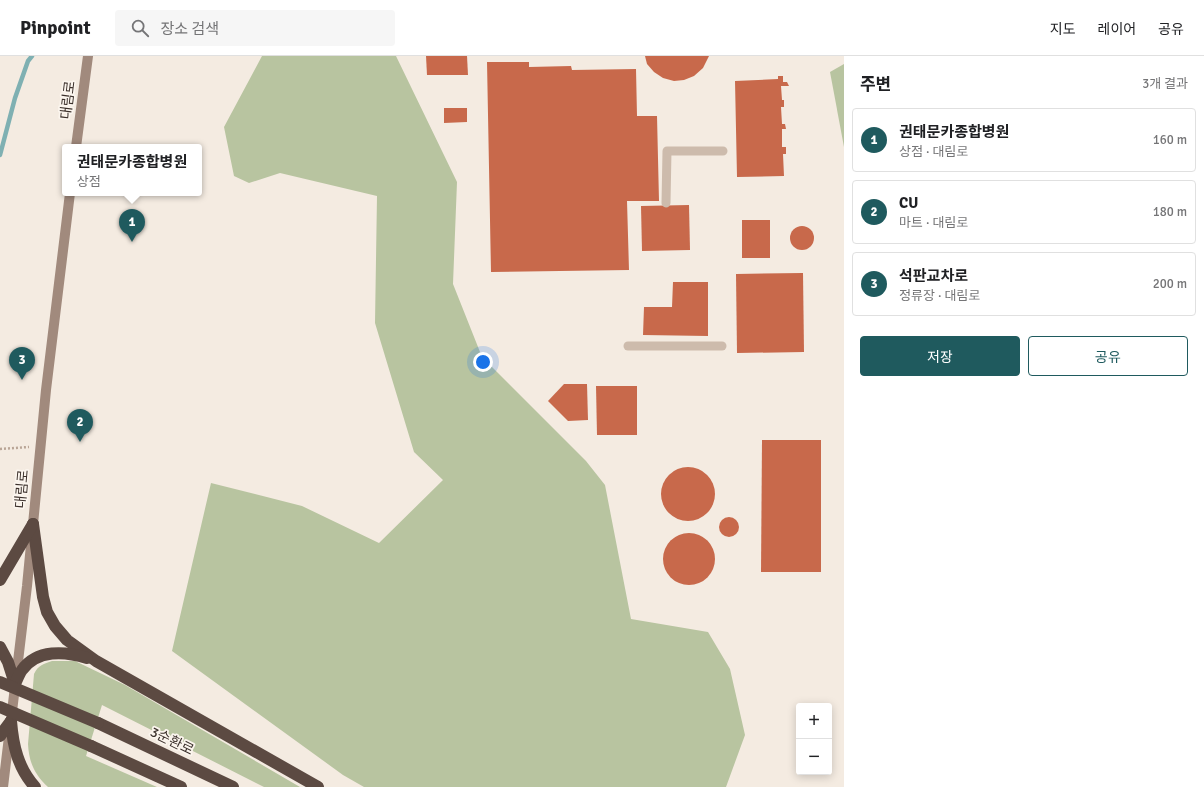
<!DOCTYPE html>
<html lang="ko">
<meta charset="utf-8">
<style>
:root{--surface:#fff;--page:#f6f6f6;--text:#202124;--muted:#757577;--line:#e0e0e0;--accent:#1f5a5e}
body{margin:0;font-family:Signika,"Noto Sans KR",sans-serif;background:var(--page);color:var(--text)}
.controls{position:absolute;right:12px;bottom:12px;display:grid;overflow:hidden;border-radius:4px;box-shadow:0 2px 10px #0003}
.controls button{width:36px;height:36px;display:grid;place-items:center;padding:0;border:0;border-bottom:1px solid var(--line);background:var(--surface);color:var(--text);font:20px sans-serif}
.you{position:absolute;left:483px;top:306px;width:14px;height:14px;margin:-10px;border:3px solid #fff;border-radius:50%;background:#1a73e8;box-shadow:0 0 0 6px #1a73e833}
.badge{display:grid;place-items:center;width:26px;height:26px;border-radius:50%;background:var(--accent);color:#fff;font-size:13px;font-weight:700}
.pin{position:absolute;translate:-50% -33px;filter:drop-shadow(0 1px 2px #0008)}
.pin::after{content:'';position:absolute;top:21px;width:14px;height:12px;background:inherit;clip-path:polygon(0 0,100% 0,50% 100%)}
.popup{position:absolute;left:62px;top:88px;width:140px;height:52px;box-sizing:border-box;display:grid;place-content:center;border-radius:4px;background:var(--surface);filter:drop-shadow(0 1px 3px #0005);font-size:13px;white-space:nowrap;color:var(--muted)}
.popup b{font-size:15px;color:var(--text)}
.popup::after{content:'';position:absolute;left:50%;top:100%;margin-left:-8px;border:8px solid transparent;border-top-color:var(--surface)}
.list{margin:0;padding:0;list-style:none}
h2{display:flex;justify-content:space-between;align-items:center;height:52px;margin:0;padding:0 16px;font-size:17px}
h2 small{font-size:13px;font-weight:400;color:var(--muted)}
.list li{display:grid;grid-template-columns:26px 1fr auto;gap:12px;align-items:center;box-sizing:border-box;height:64px;margin:0 8px 8px;padding:0 8px;border:1px solid var(--line);border-radius:4px}
.list b{display:block;font-size:15px;white-space:nowrap}
.list p{margin:0;font-size:13px;white-space:nowrap;color:var(--muted)}
.list em{font-size:13px;font-style:normal;color:var(--muted)}
.actions{display:flex;gap:8px;padding:12px 16px}
.actions a{flex:1;padding:9px 0;border:1px solid var(--accent);border-radius:4px;text-align:center;font-size:14px;color:var(--accent)}
.actions .main{background:var(--accent);color:#fff}
.icon{flex:none;width:22px;height:22px;fill:none;stroke:currentColor;stroke-width:2;stroke-linecap:round;stroke-linejoin:round}
.map{position:relative;flex:none;width:844px;height:731px;overflow:hidden}
header{display:flex;align-items:center;gap:24px;box-sizing:border-box;height:56px;padding:0 20px;background:var(--surface);border-bottom:1px solid var(--line)}
header strong{font-size:19px}
nav{display:flex;gap:22px;margin-inline-start:auto;font-size:14px}
.search{width:280px;height:36px;background:var(--page);display:flex;align-items:center;gap:10px;box-sizing:border-box;padding:0 14px;border-radius:4px;color:var(--muted);font-size:15px}
main{display:flex}
aside{flex:1;background:var(--surface)}
.map>svg:first-child{display:block}
.green{fill:#b8c4a0}
.lines{fill:none;stroke-linecap:round;stroke-linejoin:round}
.stream{stroke:#7fb0b2;stroke-width:4.5}
.building{fill:#c8694b}
.path{stroke:#b9a596;stroke-width:2.5;stroke-dasharray:2 2;stroke-linecap:butt}
.lane{stroke:#cdbbac;stroke-width:9}
.secondary{stroke:#a18a7d;stroke-width:10}
.highway{stroke:#5c4a42;stroke-width:12}
.highway-bridge{stroke:#5c4a42;stroke-width:12}
.labels{text-anchor:middle;dominant-baseline:central;stroke-width:3.5;stroke-linejoin:round;paint-order:stroke}
.street-label{font-size:14px;fill:#3b302b;stroke:#fbf5ee}
</style>
<header>
<strong>Pinpoint</strong>
<div class="search"><svg class="icon" aria-label="search" viewBox="0 0 24 24"><circle cx="10" cy="10" r="6"/><path d="M15 15l6 6"/></svg>장소 검색</div>
<nav><a>지도</a><a>레이어</a><a>공유</a></nav>
</header>
<main>
<div class="map">
<svg width="844" height="731" viewBox="0 0 844 731">
<rect width="100%" height="100%" fill="#f4ebe1"/>
<!-- green -->
<g class="green">
<path d="M262 0H396L457 126 453 228 482 301 586 405 605 429 631 563 708 576 730 613 745 679 726 731H364L343 719 172 595 211 427 302 450 379 487 443 424 414 396 375 267 377 140 280 117 249 127 234 120 224 71Z"/>
<path d="M844 8V91L830 16Z"/>
<path d="M52 605H75L125 629 300 731H264L102 649 86 700 157 731H48C34 718 29 706 28 688L34 618C38 609 44 608 52 605Z"/>
</g>
<g class="lines">
<!-- stream -->
<path class="stream" d="M0 99 15 42 28 5 32 0"/>
</g>
<!-- building -->
<g class="building">
<path d="M426 0H467L468 19H427Z"/>
<path d="M645 0H709L703 12 694 20 684 24 674 25 663 22 654 16 647 8Z"/>
<path d="M487 6H529V11L571 10 572 14 636 13 637 60H657L659 145H627L629 214 491 216Z"/>
<path d="M778 20H783V26H787L789 30H781L782 44H784V51H781L782 68H785L786 73H782V91H786V98H783L784 120 737 121 735 25 778 23Z"/>
<path d="M444 52H467V66L444 67Z"/>
<path d="M689 149 690 194 642 195 641 150Z"/>
<rect x="742" y="164" width="28" height="38"/>
<circle cx="802" cy="182" r="12"/>
<path d="M803 217 804 296 737 297 736 218Z"/>
<path d="M673 226H708V280L643 279 644 251H672Z"/>
<path d="M564 328H587L588 364 568 365 548 345Z"/>
<path d="M596 330H637V379H597Z"/>
<path d="M762 384H821V516H761Z"/>
<circle cx="688" cy="438" r="27"/>
<circle cx="729" cy="471" r="10"/>
<circle cx="689" cy="503" r="26"/>
</g>
<g class="lines">
<!-- path -->
<path class="path" d="M0 393 29 391"/>
<!-- lane -->
<g class="lane">
<path d="M666 147 667 95H723"/>
<path d="M628 290H722"/>
</g>
<!-- secondary -->
<g class="secondary">
<path d="M76 91 88 0"/>
<path d="M3 731 27 530 46 334 70 137"/>
</g>
<!-- highway -->
<g class="highway">
<path d="M33 468 43 541 47 556 55 570 67 584 96 605 318 731"/>
<path d="M0 524 33 468"/>
<path d="M0 591 8 606 15 628"/>
<path d="M15 628C17 624 19 618 22 614 37 593 65 595 87 602"/>
<path d="M11 665C13 690 18 712 35 731"/>
<path d="M98 667 233 731"/>
<path d="M0 680 11 665"/>
<path d="M91 690 181 731"/>
</g>
<!-- highway-bridge -->
<g class="highway-bridge">
<path d="M0 626 98 667"/>
<path d="M0 651 91 690"/>
</g>
</g>
<g class="labels">
<!-- street labels -->
<g class="street-label">
<text transform="translate(68 44) rotate(-83)">대림로</text>
<text transform="translate(22 433) rotate(-85)">대림로</text>
<text transform="translate(172 685) rotate(26)">3순환로</text>
</g>
</g>
</svg>
<div class="controls">
<button>+</button>
<button>−</button>
</div>
<div class="you"></div>
<div class="pin badge" style="left:132px;top:186px">1</div>
<div class="popup"><b>권태문카종합병원</b>상점</div>
<div class="pin badge" style="left:80px;top:386px">2</div>
<div class="pin badge" style="left:22px;top:324px">3</div>
</div>
<aside>
<h2>주변<small>3개 결과</small></h2>
<ul class="list">
<li><span class="badge">1</span><div><b>권태문카종합병원</b><p>상점 · 대림로</p></div><em>160 m</em></li>
<li><span class="badge">2</span><div><b>CU</b><p>마트 · 대림로</p></div><em>180 m</em></li>
<li><span class="badge">3</span><div><b>석판교차로</b><p>정류장 · 대림로</p></div><em>200 m</em></li>
</ul>
<div class="actions"><a class="main">저장</a><a>공유</a></div>
</aside>
</main>
